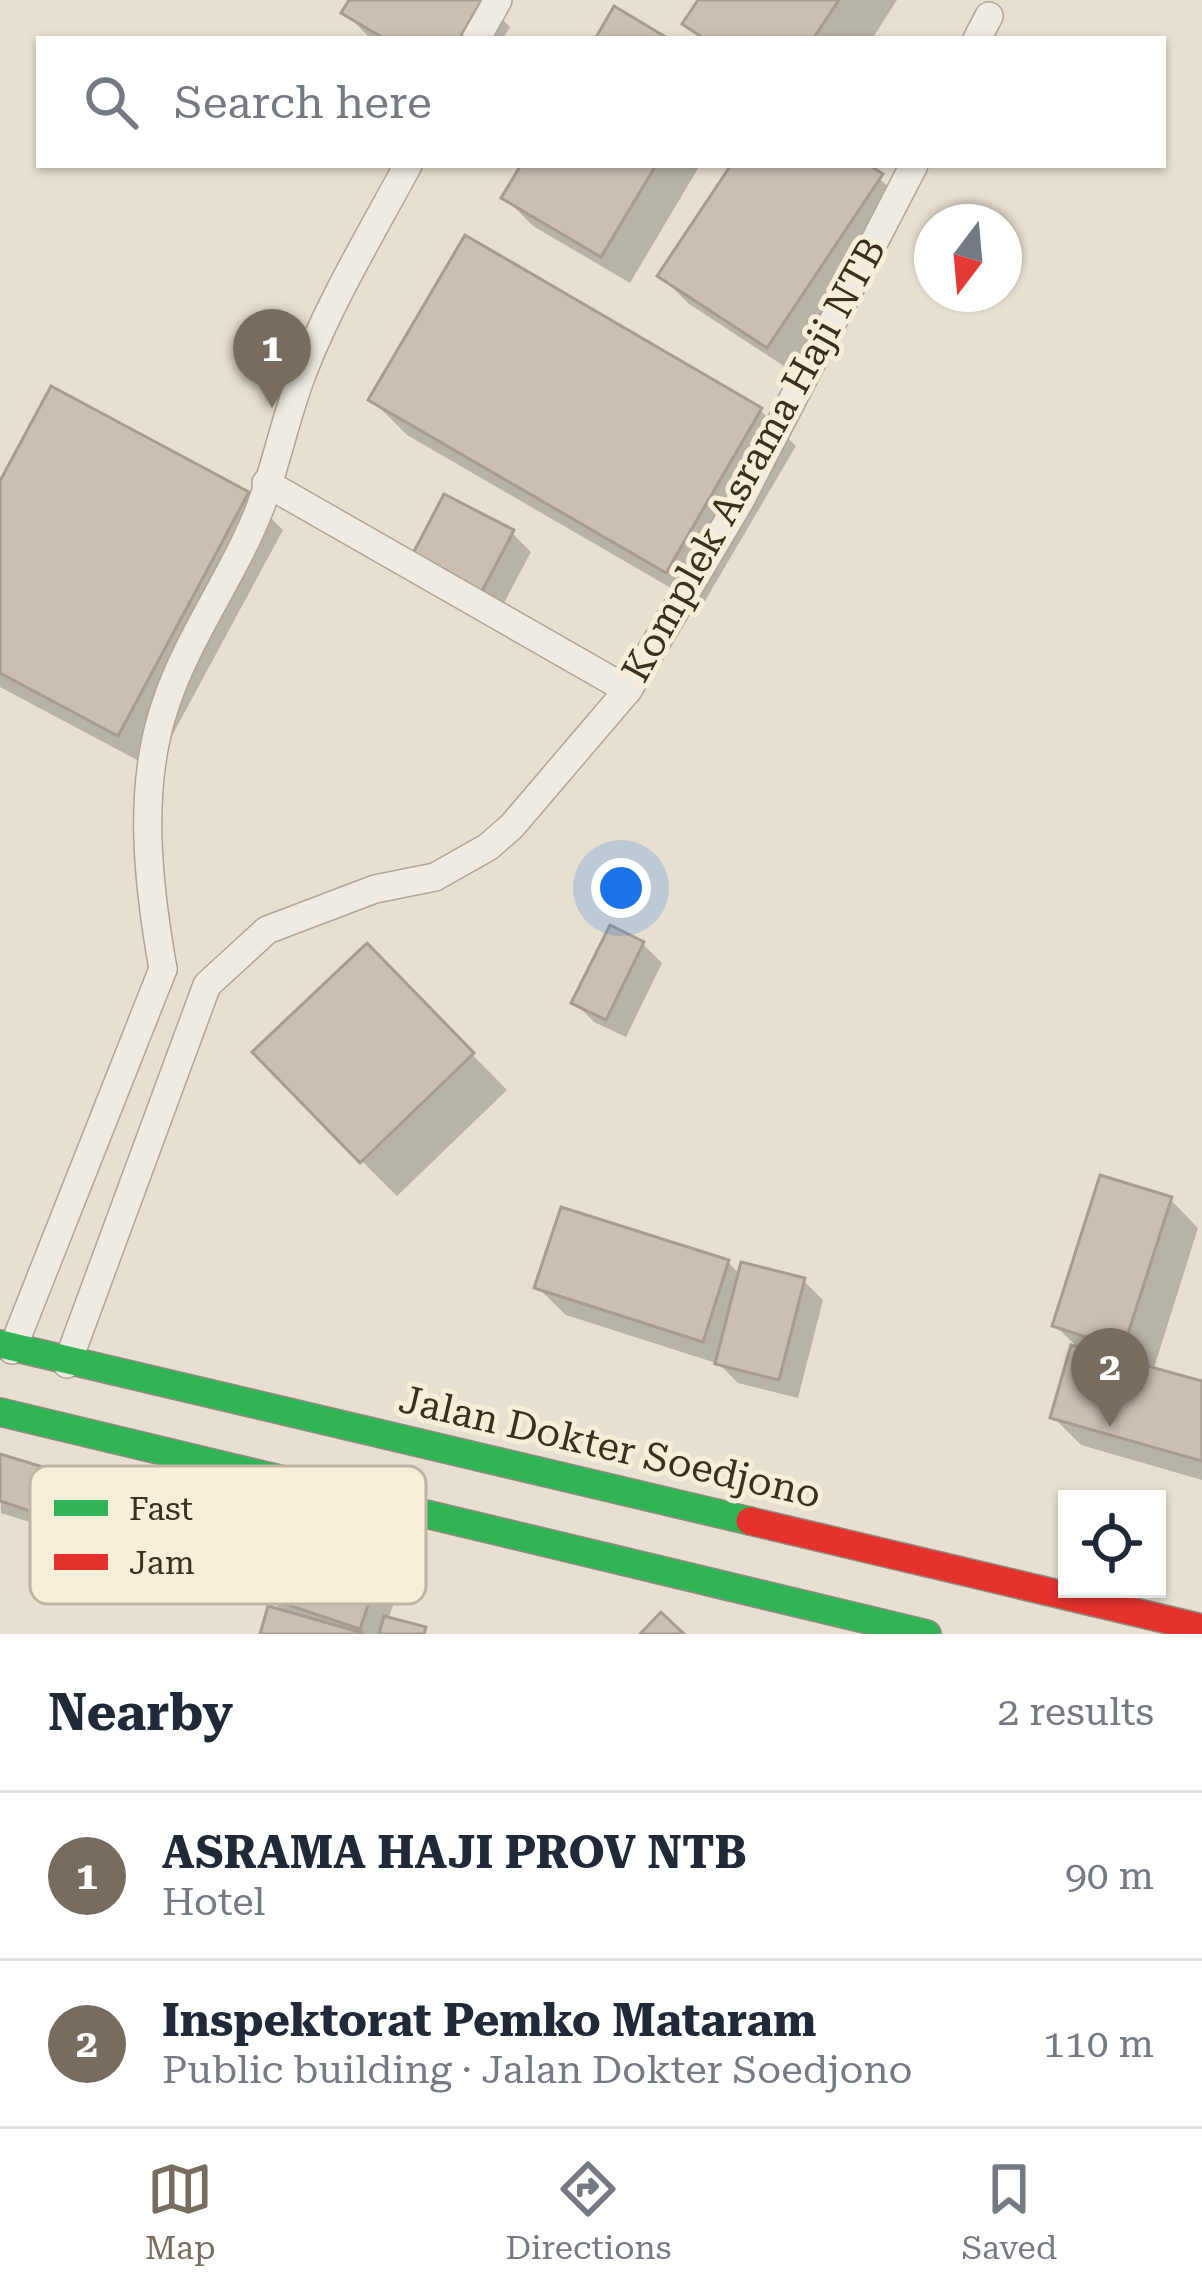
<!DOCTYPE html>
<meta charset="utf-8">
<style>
:root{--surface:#fff;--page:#f6f6f7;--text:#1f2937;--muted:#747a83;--line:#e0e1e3;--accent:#786c5e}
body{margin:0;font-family:"Roboto Serif",serif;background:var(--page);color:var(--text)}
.controls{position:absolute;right:36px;bottom:36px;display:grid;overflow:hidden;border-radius:0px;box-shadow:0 3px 9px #0004}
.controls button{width:108px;height:108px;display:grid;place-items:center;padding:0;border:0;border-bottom:3px solid var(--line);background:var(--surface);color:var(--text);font:60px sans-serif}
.compass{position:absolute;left:914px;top:204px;width:108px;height:108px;border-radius:50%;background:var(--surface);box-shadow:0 3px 9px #0004;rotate:196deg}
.you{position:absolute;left:621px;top:888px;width:42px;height:42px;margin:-30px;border:9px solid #fff;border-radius:50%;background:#1a73e8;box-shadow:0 0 0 18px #1a73e833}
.badge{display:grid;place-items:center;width:78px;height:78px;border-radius:50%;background:var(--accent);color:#fff;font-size:39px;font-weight:700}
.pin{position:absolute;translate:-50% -99px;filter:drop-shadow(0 3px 6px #0008)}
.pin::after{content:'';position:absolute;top:63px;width:42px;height:36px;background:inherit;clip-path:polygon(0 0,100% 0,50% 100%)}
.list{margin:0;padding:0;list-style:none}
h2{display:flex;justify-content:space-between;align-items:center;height:156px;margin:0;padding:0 48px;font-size:51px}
h2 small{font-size:39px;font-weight:400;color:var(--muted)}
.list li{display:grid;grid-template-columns:78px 1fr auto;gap:36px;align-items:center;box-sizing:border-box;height:168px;padding:0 48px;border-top:3px solid var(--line)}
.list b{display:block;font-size:45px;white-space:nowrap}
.list p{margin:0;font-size:39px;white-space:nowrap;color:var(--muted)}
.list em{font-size:39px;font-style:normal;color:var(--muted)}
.icon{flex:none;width:66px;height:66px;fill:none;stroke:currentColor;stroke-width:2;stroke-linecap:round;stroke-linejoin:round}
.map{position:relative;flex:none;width:1202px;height:1634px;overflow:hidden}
.search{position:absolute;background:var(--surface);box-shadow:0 3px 9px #0004;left:36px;right:36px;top:36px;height:132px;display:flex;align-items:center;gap:30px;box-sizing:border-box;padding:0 42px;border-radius:0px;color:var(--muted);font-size:45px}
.sheet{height:492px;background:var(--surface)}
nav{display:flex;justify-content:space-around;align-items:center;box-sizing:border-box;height:168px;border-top:3px solid var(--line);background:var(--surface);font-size:33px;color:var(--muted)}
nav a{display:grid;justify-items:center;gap:6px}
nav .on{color:var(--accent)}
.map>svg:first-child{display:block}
.shadow{fill:#0003}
.building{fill:#cbbfb2;stroke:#a89c90;stroke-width:3}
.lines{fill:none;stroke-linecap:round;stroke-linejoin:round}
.lane-casing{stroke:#ada599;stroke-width:30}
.fast-casing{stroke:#928b80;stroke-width:30}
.jam-casing{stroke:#928b80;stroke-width:30}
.lane{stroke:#efebe3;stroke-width:27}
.fast{stroke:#30b455;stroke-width:27}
.jam{stroke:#e5322d;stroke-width:27}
.labels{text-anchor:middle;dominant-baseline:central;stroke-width:10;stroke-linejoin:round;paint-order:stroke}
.street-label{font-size:39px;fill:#3d2e20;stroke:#f7eed8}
.key{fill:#f7eed8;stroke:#bfb4a1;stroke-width:3}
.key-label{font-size:33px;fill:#3d2e20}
</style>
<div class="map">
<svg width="1202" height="1634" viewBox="0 0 1202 1634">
<rect width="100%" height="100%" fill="#e7e0d1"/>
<!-- shadow -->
<g class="shadow">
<path d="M352 0H483L510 27 503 39H371L345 13Z"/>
<path d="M702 0H897L872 39H701L686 24Z"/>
<path d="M524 165H700L630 283 533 226 505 198Z"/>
<path d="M735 165H863L909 204 796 374 689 304 661 276Z"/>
<path d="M372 400 760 410 796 446 702 606 407 435Z"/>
<path d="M0 487 247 494 283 530 154 769 0 687Z"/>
<path d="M512 533 531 552 498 614 432 580Z"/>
<path d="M643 944 662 963 626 1037 594 1022 575 1003Z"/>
<path d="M367 947 507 1090 397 1196 362 1161Z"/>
<path d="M1170 1199 1198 1228 1153 1371 1202 1385V1480L1081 1445 1053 1417 1074 1344 1055 1325Z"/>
<path d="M728 1262 741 1276 804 1281 823 1300 798 1398 738 1383 719 1364 566 1315 537 1287Z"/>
<path d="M0 1457 42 1470 52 1480 133 1499 142 1508 133 1545 50 1525 49 1528 1 1513Z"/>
<path d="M378 1572 398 1591 388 1620 428 1634H263L285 1614 267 1596Z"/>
</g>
<!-- building -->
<g class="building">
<path d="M349 0H482L459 39H385L341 13Z"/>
<path d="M698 0H839L813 39H705L682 24Z"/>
<path d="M614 6 669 39H595Z"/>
<path d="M521 165H656L601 257 501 198Z"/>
<path d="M731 165H869L883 174 767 348 657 276Z"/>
<path d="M465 235 762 408 666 573 368 400Z"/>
<path d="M51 386 249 492 118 736 0 673V481Z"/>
<path d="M444 494 514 530 479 597 409 561Z"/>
<path d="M610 925 644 942 606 1020 571 1003Z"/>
<path d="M367 943 474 1053 360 1163 252 1052Z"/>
<path d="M1100 1175 1172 1197 1123 1349 1052 1326Z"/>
<path d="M561 1207 729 1260 703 1342 534 1288Z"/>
<path d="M741 1262 805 1278 779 1380 715 1364Z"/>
<path d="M1071 1345 1202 1381V1461L1050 1418Z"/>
<path d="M0 1454 43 1467 30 1511 0 1501Z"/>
<path d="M283 1537 380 1569 360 1629 264 1597Z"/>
<path d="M268 1606 363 1633V1634H260Z"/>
<path d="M661 1612 684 1634H640Z"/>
<path d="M384 1616 426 1627 424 1634H379Z"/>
</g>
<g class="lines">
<!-- lane casing -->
<g class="lane-casing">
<g id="lane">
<path d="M476 39 498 0"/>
<path d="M977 39 989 16"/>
<path d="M266 483 628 690"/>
<path d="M163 969C148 884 137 789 165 706 187 638 234 575 260 508 277 463 286 414 304 369 332 298 372 232 408 165"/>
<path d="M12 1350 163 969"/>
<path d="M67 1364 207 985 267 930 375 889 435 877 488 847 512 826 628 690 740 501 914 165"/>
</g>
</g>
<!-- fast casing -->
<g class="fast-casing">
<g id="fast">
<path d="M0 1344 750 1521"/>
<path d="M0 1412 927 1634"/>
</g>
</g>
<!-- jam casing -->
<g class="jam-casing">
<path id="jam" d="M750 1521 1202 1628"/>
</g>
<!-- lane -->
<use href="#lane" class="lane"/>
<!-- fast -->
<use href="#fast" class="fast"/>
<!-- jam -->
<use href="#jam" class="jam"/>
</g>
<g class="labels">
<!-- street labels -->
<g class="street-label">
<text transform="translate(754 460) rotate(-61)">Komplek Asrama Haji NTB</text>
<text transform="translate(610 1447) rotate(13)">Jalan Dokter Soedjono</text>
</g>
</g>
<!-- legend -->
<rect x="30" y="1466" width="396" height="138" rx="18" class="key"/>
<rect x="54" y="1500" width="54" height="16" fill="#30b455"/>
<rect x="54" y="1554" width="54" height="16" fill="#e5322d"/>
<g class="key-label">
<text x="129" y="1520">Fast</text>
<text x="129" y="1574">Jam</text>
</g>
</svg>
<div class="controls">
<button><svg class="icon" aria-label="locate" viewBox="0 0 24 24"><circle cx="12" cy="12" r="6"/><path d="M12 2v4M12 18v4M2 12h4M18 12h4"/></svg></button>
</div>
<svg class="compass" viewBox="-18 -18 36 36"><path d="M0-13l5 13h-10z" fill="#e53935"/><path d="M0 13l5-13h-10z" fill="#747a83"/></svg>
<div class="you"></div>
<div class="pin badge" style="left:272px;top:408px">1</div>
<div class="pin badge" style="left:1110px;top:1427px">2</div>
<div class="search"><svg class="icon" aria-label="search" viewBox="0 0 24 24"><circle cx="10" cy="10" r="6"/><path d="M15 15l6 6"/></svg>Search here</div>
</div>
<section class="sheet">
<h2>Nearby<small>2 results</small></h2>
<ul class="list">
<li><span class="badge">1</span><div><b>ASRAMA HAJI PROV NTB</b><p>Hotel</p></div><em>90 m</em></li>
<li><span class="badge">2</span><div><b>Inspektorat Pemko Mataram</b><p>Public building · Jalan Dokter Soedjono</p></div><em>110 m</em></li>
</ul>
</section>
<nav>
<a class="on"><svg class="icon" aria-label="map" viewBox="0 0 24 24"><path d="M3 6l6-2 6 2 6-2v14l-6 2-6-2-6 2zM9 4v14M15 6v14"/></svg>Map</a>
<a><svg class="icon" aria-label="directions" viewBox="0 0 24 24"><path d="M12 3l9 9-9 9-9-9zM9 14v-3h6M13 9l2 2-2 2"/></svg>Directions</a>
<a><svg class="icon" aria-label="saved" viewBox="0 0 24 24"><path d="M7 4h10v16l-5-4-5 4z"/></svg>Saved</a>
</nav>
